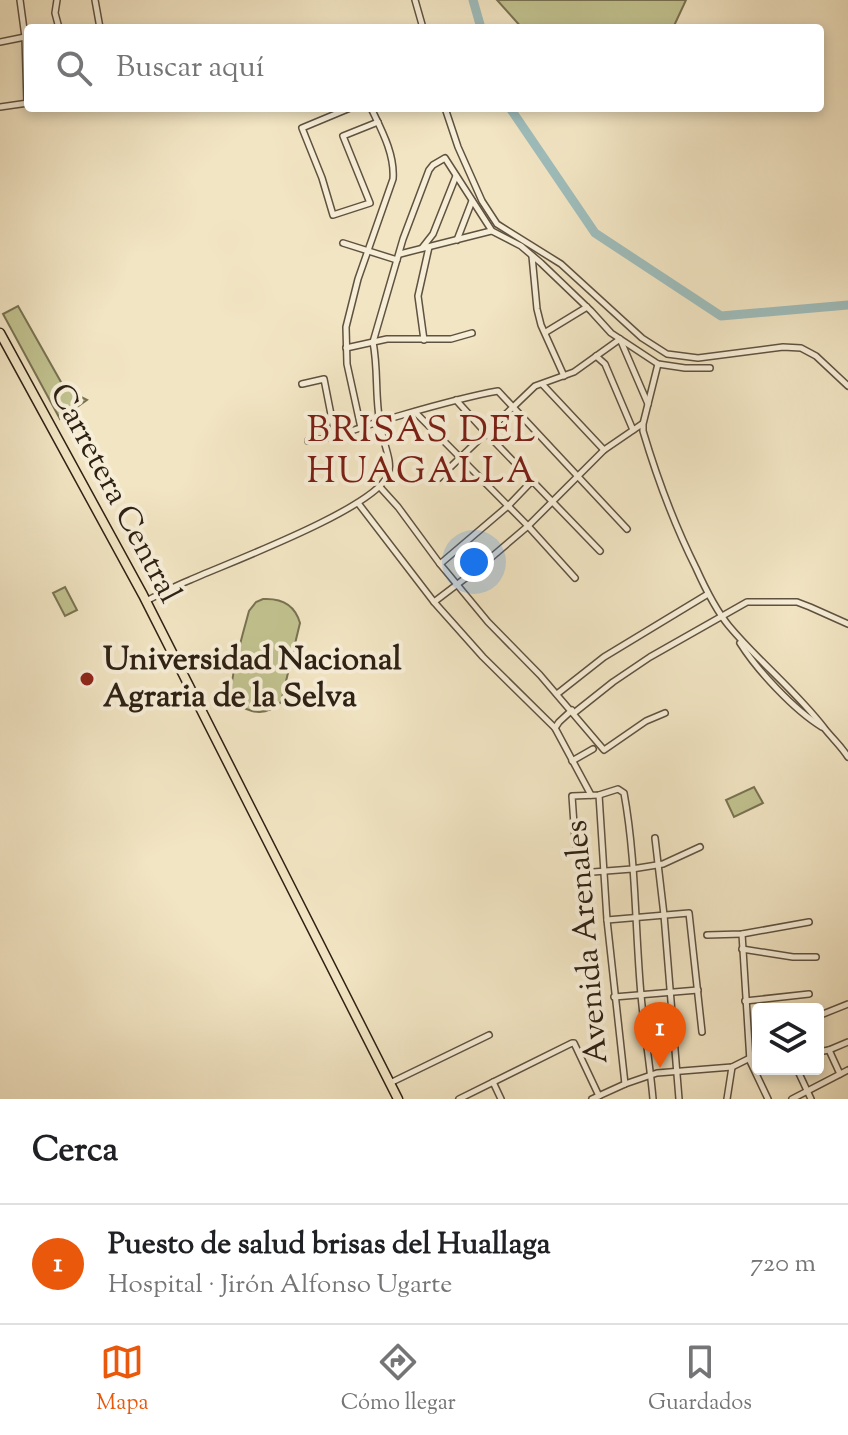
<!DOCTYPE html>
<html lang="es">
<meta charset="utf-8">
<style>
:root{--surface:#fff;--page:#f2f2f2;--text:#202124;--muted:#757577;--line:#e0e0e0;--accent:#ea580c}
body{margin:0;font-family:"Sorts Mill Goudy",serif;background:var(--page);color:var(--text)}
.controls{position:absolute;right:24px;bottom:24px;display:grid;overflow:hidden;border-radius:8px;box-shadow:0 4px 12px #0003}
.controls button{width:72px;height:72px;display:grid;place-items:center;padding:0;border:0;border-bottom:2px solid var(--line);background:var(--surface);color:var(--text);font:40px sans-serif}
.you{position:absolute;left:474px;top:562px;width:28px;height:28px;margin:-20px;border:6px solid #fff;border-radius:50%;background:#1a73e8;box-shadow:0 0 0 12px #1a73e833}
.badge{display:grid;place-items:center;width:52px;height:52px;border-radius:50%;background:var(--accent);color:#fff;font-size:26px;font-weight:700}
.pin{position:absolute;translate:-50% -66px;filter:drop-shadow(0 2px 4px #0008)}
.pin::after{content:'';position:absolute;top:42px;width:28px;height:24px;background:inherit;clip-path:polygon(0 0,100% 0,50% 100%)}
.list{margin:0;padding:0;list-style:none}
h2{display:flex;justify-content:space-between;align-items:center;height:104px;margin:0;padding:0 32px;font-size:34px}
h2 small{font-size:26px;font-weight:400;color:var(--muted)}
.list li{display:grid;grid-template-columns:52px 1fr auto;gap:24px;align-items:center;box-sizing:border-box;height:120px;padding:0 32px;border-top:2px solid var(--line)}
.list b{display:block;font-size:30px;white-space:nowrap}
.list p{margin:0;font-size:26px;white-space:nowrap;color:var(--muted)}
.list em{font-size:26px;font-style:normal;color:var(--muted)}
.icon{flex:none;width:44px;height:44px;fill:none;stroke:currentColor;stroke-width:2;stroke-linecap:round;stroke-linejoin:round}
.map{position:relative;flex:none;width:848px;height:1099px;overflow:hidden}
.search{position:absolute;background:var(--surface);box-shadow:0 4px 12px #0003;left:24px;right:24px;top:24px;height:88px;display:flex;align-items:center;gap:20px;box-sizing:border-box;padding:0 28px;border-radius:8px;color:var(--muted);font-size:30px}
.sheet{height:224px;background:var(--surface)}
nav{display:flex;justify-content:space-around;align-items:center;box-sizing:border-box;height:112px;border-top:2px solid var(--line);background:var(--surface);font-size:22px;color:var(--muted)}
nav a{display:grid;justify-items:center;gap:4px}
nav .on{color:var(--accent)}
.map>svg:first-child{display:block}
.green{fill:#c1c28f;stroke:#787252;stroke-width:2}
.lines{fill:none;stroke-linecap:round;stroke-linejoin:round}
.river{stroke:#9ebdbc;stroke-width:9}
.minor-casing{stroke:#5f5240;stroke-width:8}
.trunk-casing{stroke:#2e2114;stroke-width:11}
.minor{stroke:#f7eed8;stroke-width:5}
.trunk{stroke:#f2e5c3;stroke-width:8}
.poi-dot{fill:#8f2418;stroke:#f7eed8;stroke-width:3}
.labels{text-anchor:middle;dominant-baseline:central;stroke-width:8;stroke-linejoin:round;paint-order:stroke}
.street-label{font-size:32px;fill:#2e2114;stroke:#f7eed8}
.poi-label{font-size:32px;font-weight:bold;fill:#2e2114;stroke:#f7eed8;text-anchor:start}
.quarter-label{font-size:36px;letter-spacing:2px;fill:#7a1f14;stroke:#f7eed8}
</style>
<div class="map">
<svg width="848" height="1099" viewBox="0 0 848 1099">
<rect width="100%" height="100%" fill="#f2e5c3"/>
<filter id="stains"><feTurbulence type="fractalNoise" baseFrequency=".0025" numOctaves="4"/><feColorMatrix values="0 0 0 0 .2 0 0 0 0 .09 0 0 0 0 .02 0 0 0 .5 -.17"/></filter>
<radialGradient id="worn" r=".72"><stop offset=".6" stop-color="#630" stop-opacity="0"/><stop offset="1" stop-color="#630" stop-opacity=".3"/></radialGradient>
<!-- green -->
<g class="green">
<path d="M497 0H686L673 28H522Z"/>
<path d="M18 306 61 382 77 395 87 400 60 419 3 314Z"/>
<path d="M65 587 77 610 65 616 53 593Z"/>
<path d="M263 599C281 598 295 605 300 623L281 702C273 710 264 714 252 711 245 709 235 704 232 697 227 686 245 626 249 611L256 602Z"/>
<path d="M754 787 763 803 734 817 726 800Z"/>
</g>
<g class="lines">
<!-- river -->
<g class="river">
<path d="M473 0 481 28"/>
<path d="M510 108 595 233 721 316 848 305"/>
</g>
<!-- minor casing -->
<g class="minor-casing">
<g id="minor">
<path d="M20 0 25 37 27 103"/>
<path d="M57 0 55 13 59 28"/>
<path d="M95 0 100 28"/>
<path d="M415 0 423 28"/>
<path d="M0 42 25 37"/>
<path d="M0 107 28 103"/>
<path d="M350 108 302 128 322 178 333 215 370 203 343 136 378 122"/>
<path d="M445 108 458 147 482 201 497 224 561 264 642 338 667 354 698 358 783 347 801 348 816 356 848 386"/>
<path d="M457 240 472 201"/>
<path d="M343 243 397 260"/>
<path d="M422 248 433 234 456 176"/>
<path d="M400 254 491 231"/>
<path d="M532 256 537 309 541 325 564 376"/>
<path d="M546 332 587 307"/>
<path d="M424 340 418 296 429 247"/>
<path d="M346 348 387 339H451L472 333"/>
<path d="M596 356 605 364 633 430"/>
<path d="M658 364 643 424V431C657 478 674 524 696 568 705 588 715 609 729 626 759 662 797 692 825 729 833 739 841 746 848 757"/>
<path d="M302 384 324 379 335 435"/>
<path d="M543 385 604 450"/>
<path d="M456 400 486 433 600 551"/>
<path d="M415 412 528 526 575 578"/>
<path d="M361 428 347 364 346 327 358 279 393 179C395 154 381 129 371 108"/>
<path d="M308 441C333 439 358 428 381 421 420 410 458 398 498 391L627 529"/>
<path d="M439 478 535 386 574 372 620 339 648 404"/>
<path d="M379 486 398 507 440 564 488 622 540 675 604 750 646 721 665 713"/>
<path d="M358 503 434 602 483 657 555 728 591 795"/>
<path d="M440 564 508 506 532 481"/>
<path d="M146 601C160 594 175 586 190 580 228 563 374 509 388 475 393 463 384 445 382 433 374 404 379 372 373 342L403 239 429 170 433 165 445 158 492 231 521 246 541 263 591 311 611 333 658 364 685 368H710"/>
<path d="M434 602 480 567 528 526 604 450 642 424"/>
<path d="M740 643C757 670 794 710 822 727"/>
<path d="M557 694 604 657 708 594"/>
<path d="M574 713 613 682 650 657 747 602H797L810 607 848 624"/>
<path d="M555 728 559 722 572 710"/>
<path d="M572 761 593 749"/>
<path d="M599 795 607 920 625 1084"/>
<path d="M655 838 664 915 679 1099"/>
<path d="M607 920 689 913 702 1032"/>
<path d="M742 934 750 1061 768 1099"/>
<path d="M707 935 742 934 809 922"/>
<path d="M742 949 793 957H816"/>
<path d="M614 997 698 990"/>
<path d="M745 1001 809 994"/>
<path d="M818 1016 848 1004"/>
<path d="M829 1050 840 1074"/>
<path d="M818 1052 829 1050 848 1042"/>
<path d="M797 1069 811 1099"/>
<path d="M493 1082 501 1099"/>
<path d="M390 1083 489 1035"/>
<path d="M459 1099 572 1043H574L599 1096"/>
<path d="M592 1099 625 1084 657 1073 732 1067 758 1054"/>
<path d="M653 1099C650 1064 644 1030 641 995 635 929 636 858 624 793L618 789 599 795 572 796 575 839 580 873 632 869 663 864 700 847"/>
<path d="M727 1099 732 1067"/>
<path d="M792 1099 848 1070"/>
</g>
</g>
<!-- trunk casing -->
<g class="trunk-casing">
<path id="trunk" d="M0 333 143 595 398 1099"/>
</g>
<!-- minor -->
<use href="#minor" class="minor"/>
<!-- trunk -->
<use href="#trunk" class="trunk"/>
</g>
<!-- markers -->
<circle class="poi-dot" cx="87" cy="679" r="8"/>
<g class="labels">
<!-- street labels -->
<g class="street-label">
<text transform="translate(114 494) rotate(62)">Carretera Central</text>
<text transform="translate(588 942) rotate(-95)">Avenida Arenales</text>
</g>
<!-- poi labels -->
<g class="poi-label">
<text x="103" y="661">Universidad Nacional<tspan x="103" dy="37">Agraria de la Selva</tspan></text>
</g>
<!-- quarter labels -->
<g class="quarter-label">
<text x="422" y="432">BRISAS DEL<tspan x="422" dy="41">HUAGALLA</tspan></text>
</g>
</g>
<rect width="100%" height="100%" filter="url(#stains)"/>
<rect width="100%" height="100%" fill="url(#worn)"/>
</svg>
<div class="controls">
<button><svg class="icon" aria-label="layers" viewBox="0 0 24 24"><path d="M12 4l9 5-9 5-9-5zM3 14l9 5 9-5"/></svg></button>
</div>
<div class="you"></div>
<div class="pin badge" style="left:660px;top:1068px">1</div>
<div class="search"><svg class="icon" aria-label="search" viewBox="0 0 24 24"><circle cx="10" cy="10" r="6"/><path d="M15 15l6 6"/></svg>Buscar aquí</div>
</div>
<section class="sheet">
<h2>Cerca<small></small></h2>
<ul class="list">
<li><span class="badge">1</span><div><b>Puesto de salud brisas del Huallaga</b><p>Hospital · Jirón Alfonso Ugarte</p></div><em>720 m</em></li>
</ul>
</section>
<nav>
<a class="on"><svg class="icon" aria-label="map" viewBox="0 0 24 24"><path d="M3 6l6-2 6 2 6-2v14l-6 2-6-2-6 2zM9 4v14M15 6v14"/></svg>Mapa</a>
<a><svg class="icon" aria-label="directions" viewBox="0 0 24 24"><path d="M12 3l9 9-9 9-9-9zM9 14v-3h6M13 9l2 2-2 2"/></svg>Cómo llegar</a>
<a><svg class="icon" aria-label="saved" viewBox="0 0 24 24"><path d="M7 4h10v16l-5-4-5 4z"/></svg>Guardados</a>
</nav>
